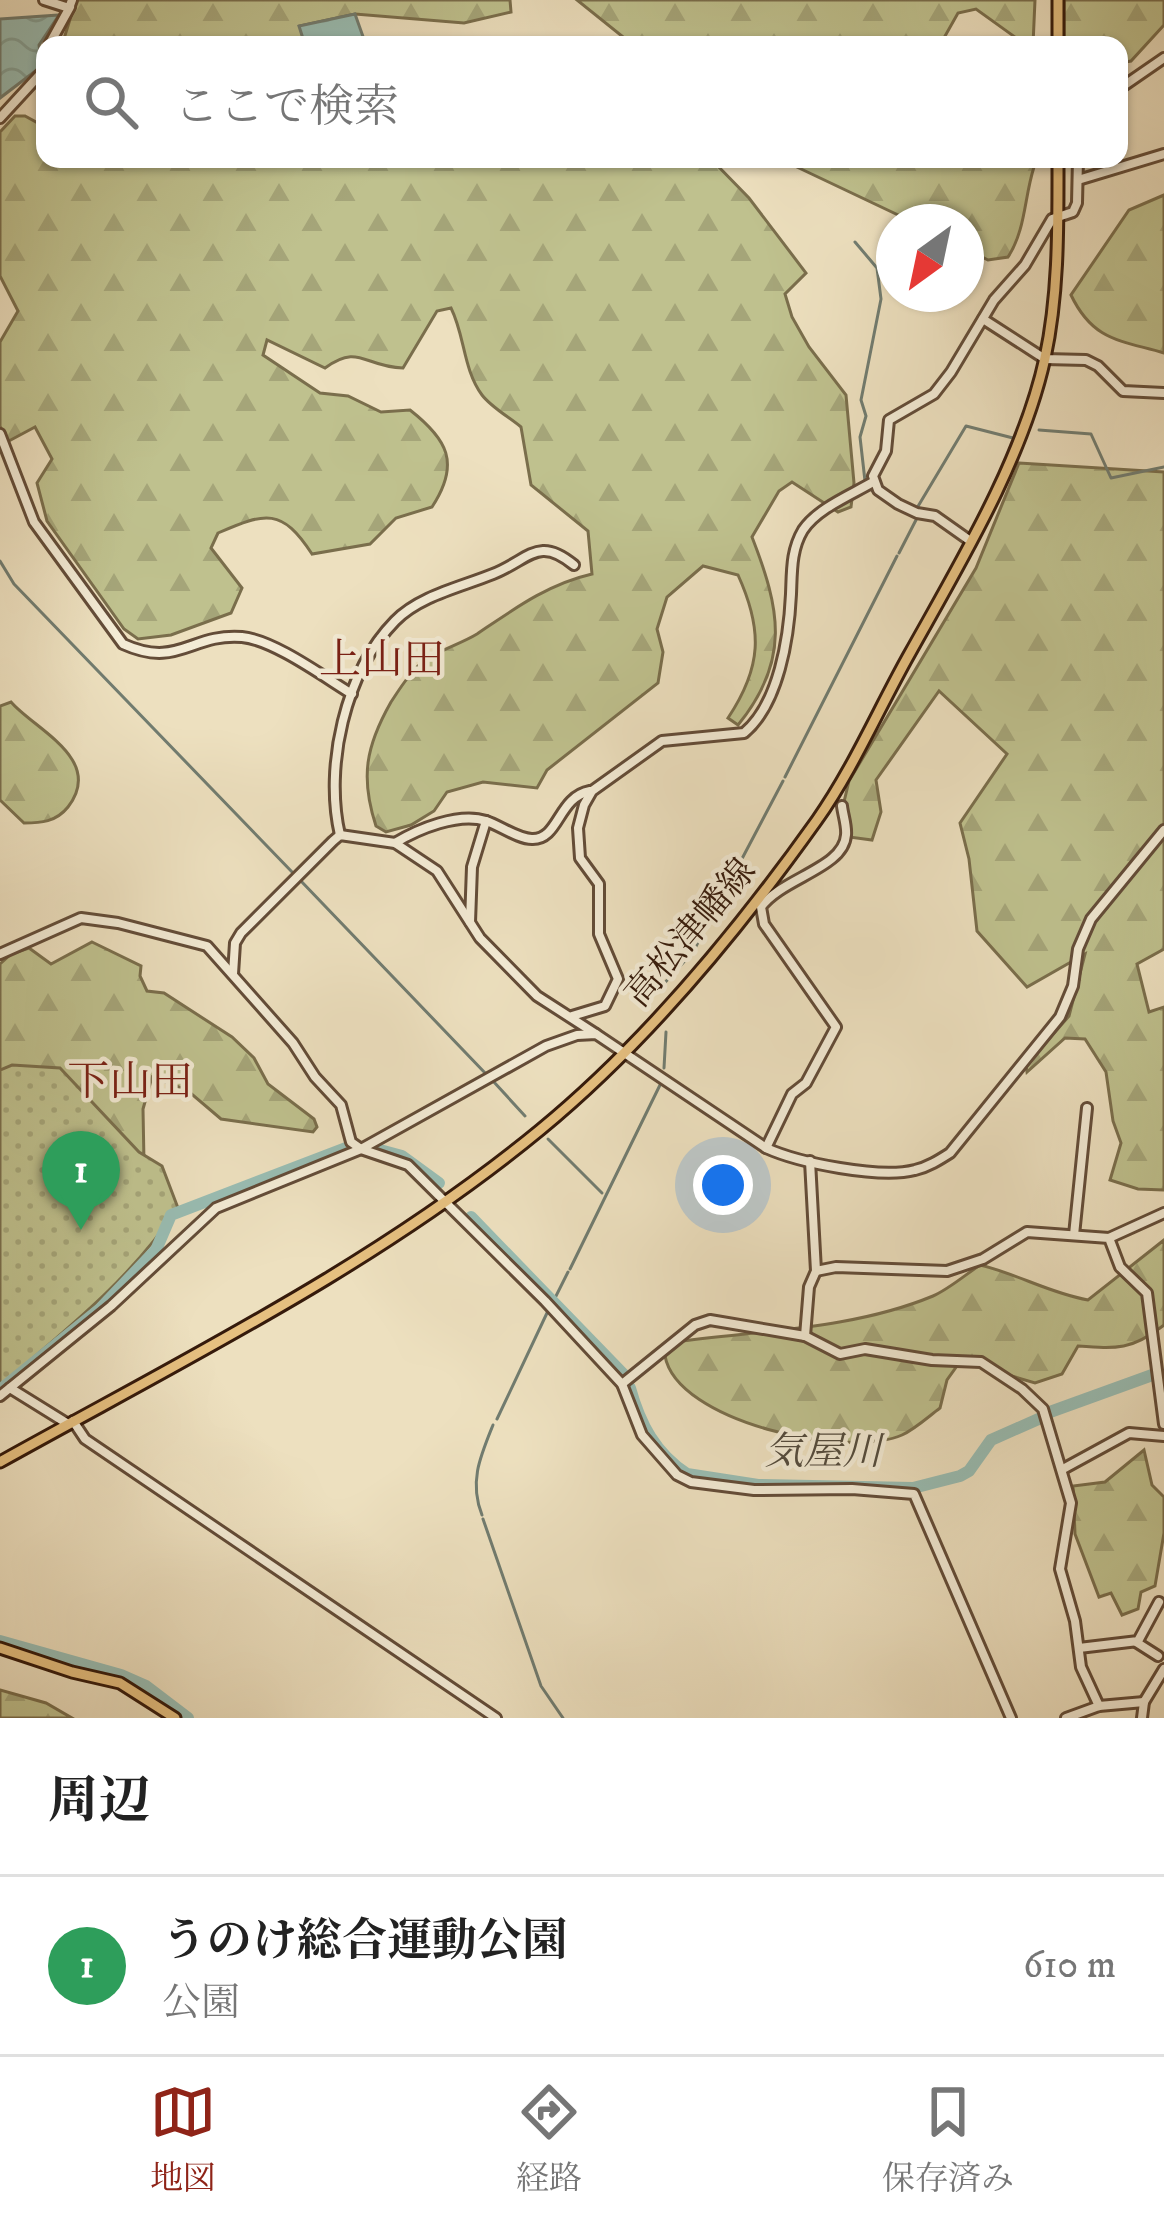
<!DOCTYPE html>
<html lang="ja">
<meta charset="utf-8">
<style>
:root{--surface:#fff;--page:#f6f6f6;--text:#222;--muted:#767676;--line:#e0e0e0;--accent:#8f2418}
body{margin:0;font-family:"IM FELL DW Pica","Noto Serif JP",serif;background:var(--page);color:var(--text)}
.compass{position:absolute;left:876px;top:204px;width:108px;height:108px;border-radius:50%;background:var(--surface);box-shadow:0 3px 9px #0004;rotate:213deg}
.you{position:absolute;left:723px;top:1185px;width:42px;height:42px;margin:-30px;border:9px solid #fff;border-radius:50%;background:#1a73e8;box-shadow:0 0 0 18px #1a73e833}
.badge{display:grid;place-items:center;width:78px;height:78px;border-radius:50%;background:var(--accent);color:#fff;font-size:39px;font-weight:700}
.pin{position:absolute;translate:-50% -99px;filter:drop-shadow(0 3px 6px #0008)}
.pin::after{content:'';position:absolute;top:63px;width:42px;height:36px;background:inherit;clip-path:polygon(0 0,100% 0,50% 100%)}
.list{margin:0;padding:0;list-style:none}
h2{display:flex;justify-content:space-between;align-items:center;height:156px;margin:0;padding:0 48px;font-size:51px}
h2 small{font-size:39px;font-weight:400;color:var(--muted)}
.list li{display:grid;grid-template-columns:78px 1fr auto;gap:36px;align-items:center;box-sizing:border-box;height:180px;padding:0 48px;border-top:3px solid var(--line)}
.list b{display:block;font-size:45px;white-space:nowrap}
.list p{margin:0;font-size:39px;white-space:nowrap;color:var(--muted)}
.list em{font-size:39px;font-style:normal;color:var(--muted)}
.icon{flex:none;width:66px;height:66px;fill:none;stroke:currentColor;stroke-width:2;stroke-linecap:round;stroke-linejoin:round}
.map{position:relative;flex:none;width:1164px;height:1718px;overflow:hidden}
.search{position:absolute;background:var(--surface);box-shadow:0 3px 9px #0004;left:36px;right:36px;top:36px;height:132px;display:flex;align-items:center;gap:30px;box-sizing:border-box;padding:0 42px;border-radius:24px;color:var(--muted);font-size:45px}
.sheet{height:336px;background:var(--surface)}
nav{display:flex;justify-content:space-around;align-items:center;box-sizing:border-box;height:168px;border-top:3px solid var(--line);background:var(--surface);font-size:33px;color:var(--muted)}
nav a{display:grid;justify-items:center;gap:6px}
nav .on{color:var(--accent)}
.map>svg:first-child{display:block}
.forest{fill:url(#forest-firs);stroke:#7a6e4c;stroke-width:3}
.park{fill:url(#park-dots);stroke:#7a6e4c;stroke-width:3}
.water{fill:url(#water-waves);stroke:#717c70;stroke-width:3}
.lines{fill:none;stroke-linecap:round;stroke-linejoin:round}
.stream{stroke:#717c70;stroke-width:3}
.river{stroke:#99bdb3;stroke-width:12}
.minor-casing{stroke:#634c38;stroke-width:14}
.major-casing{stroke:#351a0b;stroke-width:15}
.minor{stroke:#f3ebd5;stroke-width:8}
.major{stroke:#e6c080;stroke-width:9}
.labels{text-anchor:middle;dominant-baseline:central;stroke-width:9;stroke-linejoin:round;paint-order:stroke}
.street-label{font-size:36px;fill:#351a0b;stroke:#f3ebd5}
.water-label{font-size:39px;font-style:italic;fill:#534b3d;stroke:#f3ebd5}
.quarter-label{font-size:42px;fill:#7a1f14;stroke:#f3ebd5}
</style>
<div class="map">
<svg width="1164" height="1718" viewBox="0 0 1164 1718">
<defs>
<pattern id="forest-firs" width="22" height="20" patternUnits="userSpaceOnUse" patternTransform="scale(3)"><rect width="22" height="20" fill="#bfc18e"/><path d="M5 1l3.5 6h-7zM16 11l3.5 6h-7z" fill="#a5a579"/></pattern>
<pattern id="park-dots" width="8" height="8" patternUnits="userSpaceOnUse" patternTransform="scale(3)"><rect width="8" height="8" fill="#bfc18e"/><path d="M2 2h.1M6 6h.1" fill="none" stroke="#a5a579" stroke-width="1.8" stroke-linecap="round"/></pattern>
<pattern id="water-waves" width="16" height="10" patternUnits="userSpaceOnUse" patternTransform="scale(3)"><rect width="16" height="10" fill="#99bdb3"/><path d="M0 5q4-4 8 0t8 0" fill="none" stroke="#84a299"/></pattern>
</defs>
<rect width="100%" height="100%" fill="#ede0bf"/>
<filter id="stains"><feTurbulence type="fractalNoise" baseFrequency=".00167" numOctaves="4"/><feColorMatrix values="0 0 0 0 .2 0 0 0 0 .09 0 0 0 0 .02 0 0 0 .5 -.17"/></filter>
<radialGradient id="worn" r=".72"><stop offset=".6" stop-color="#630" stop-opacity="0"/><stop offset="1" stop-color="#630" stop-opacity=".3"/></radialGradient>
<!-- forest -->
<g class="forest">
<path d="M76 0H510L511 12 464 23 355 14 300 26 305 45H62Z"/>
<path d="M577 0H1035L1033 45H1026L976 9 958 13 940 45H633Z"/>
<path d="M1064 0H1164V25L1131 61 1119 63V45H1064Z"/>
<path d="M15 116H25L45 127V159H711L749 198 806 273 785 294 792 317 809 347 846 395 854 483 851 507 838 512 792 482 779 491 752 537C780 609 791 660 738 725L728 718C762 667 763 630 738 575L703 566 667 597 657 629 663 652 658 683 547 770 537 788 483 782 447 792 434 811 411 825 386 832 376 826C360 777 366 746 391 702 399 690 408 675 419 665 435 651 459 645 477 634 514 609 548 584 592 574L588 531 531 485 521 427C509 417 491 407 482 395 463 369 465 336 451 308L437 311 403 368C364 367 359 343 325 368L267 340 263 355 320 393 348 396 381 412 410 410C447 439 461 463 432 507L396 518 370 544 312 554C282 508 266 512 218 533L211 548 242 588 231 613 171 635 138 639 124 629 47 521 37 483 52 459 35 427 7 442 0 426V342L18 311 0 276V132Z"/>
<path d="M780 159H1027L1034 167C1024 198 1026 229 1008 257L988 260 966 249V222H913Z"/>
<path d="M1164 195V353C1120 340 1093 341 1071 295L1129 210Z"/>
<path d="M1019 463 1164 472V949L1137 964 1149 1012 1164 1007V1190L1138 1189 1110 1180 1121 1143 1113 1121 1106 1072 1085 1039 1065 1038 1027 1072 1026 1065 1069 1016 1085 954 1027 987 977 931 969 859 960 823 1007 754 939 691 876 780 881 812 872 840 849 837 843 806 849 781 976 568Z"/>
<path d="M11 702C34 729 105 759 68 807 56 822 41 823 24 823L0 800V706Z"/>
<path d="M92 942 141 966 140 976 147 991 164 993 232 1037 254 1058 268 1084 314 1119 317 1127 313 1132 221 1119 187 1090 152 1077 143 1109 144 1162 0 1145V964L11 954 29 948 51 964Z"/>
<path d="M1164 1240V1325C1132 1350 1117 1349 1078 1346L1062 1374 1035 1383 978 1366H957L947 1380 940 1408C928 1417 915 1429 902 1435 847 1459 677 1422 665 1356L674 1342C760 1330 851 1330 933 1296 949 1289 965 1275 980 1265 1018 1274 1049 1293 1088 1300Z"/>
<path d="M1144 1450 1152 1485 1164 1497V1533L1155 1586 1141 1592 1138 1609 1122 1615 1111 1593 1099 1597 1075 1534 1073 1486 1105 1482Z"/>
<path d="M0 1690 46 1703 72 1718H0Z"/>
</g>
<!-- park -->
<path class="park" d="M12 1065 60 1068 139 1152 162 1166 178 1208C128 1282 67 1329 0 1386V1070Z"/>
<!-- water -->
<g class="water">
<path d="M355 14 366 45H305L299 26Z"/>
<path d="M59 15 39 45 42 66 0 98V19Z"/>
</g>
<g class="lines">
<!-- stream -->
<g class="stream">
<path d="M855 242 877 268 881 299 861 400 866 416 860 437 865 481"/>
<path d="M1039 430 1091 434 1111 478 1164 467"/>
<path d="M869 488 879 496"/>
<path d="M917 508 966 426 1013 438"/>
<path d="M899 553 917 518"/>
<path d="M0 561 14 584 294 874"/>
<path d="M785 777 897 556"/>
<path d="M300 880 487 1075"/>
<path d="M707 925 783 781"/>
<path d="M659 989 693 952 705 929"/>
<path d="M664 1068 666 1032"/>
<path d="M493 1081 525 1116"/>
<path d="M548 1139 602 1193"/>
<path d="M570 1269 660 1085"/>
<path d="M556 1296 568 1272"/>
<path d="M497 1419 547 1313"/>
<path d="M482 1515C469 1482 480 1457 493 1425"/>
<path d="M483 1519 541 1686 563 1718"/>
</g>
<!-- river -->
<g class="river">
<path d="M376 1149 402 1156 439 1183"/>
<path d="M471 1217 624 1375"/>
<path d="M630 1388C640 1424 655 1453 687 1474L758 1485 913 1488 960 1476 969 1471 991 1440 1043 1417"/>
<path d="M0 1390 100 1309 156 1250 171 1215 351 1146"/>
<path d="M1050 1412 1155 1374"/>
<path d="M0 1641 121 1675 146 1686 188 1718"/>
</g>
<!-- minor casing -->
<g class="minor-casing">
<g id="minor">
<path d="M44 0 69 8 72 0"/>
<path d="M49 45 70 7"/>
<path d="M1119 89 1164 58"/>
<path d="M0 118 45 69"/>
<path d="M1078 180 1164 154"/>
<path d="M983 319 1045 359 1086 360 1098 366 1123 391 1164 393"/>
<path d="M0 434 34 522 123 644C178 669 191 633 242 637 274 640 324 677 352 694"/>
<path d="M969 540 935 516 917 513 898 504 878 490 873 476 886 451 889 420 934 394 951 372 994 300 1025 265 1052 219 1073 212 1077 203 1078 159"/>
<path d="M486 821C499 825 518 839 532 839 559 840 558 797 590 791"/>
<path d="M340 835C324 767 345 672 395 621 419 596 461 587 493 574 529 560 538 535 574 565"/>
<path d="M395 843C418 829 459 812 486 821L472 867 470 922"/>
<path d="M0 954 81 918 118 923 207 946 293 1043 315 1077 341 1105 351 1142 361 1149 408 1165 545 1301 622 1384 642 1435 677 1475 691 1482 754 1490 852 1489 914 1494 1011 1718"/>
<path d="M233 974 235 943 241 933 333 841 340 835 395 843 437 871 480 938 537 996 596 1034"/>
<path d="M572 1016 605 1006 618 979 599 934V884L580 858 578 828 584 805 592 791 662 741 744 733C779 704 789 637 791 594 792 571 791 550 803 530 818 508 851 495 873 482"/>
<path d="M766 1148 792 1094 806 1083 836 1027 764 924 761 907C782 878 844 868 846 835 847 826 843 815 842 806"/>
<path d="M1074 1235 1087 1108"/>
<path d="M1109 1238 1164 1213"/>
<path d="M816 1271 836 1267 947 1271 983 1259 1027 1232 1109 1238 1120 1267 1147 1293 1164 1424"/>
<path d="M805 1336 809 1287 816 1271 810 1161"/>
<path d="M622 1384 695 1325 710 1320 805 1336 840 1354 865 1349 932 1360 981 1362 1022 1389 1043 1409 1071 1503 1060 1569 1075 1621 1081 1667 1099 1706"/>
<path d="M10 1388 68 1424"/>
<path d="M0 1396 111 1306 216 1208 361 1149 546 1046 577 1035 596 1034 766 1148C799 1163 880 1179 915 1170 928 1167 939 1160 950 1153L1060 1017 1073 986 1078 949 1091 919 1164 830"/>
<path d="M73 1421 85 1439 496 1718"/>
<path d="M1063 1469 1129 1433 1164 1436"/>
<path d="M1136 1642 1158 1656"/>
<path d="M1079 1648 1138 1641 1159 1602"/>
<path d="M1066 1718 1099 1706 1144 1702"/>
<path d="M1142 1718 1144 1702 1164 1669"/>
</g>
</g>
<!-- major casing -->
<g class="major-casing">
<g id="major">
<path d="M1058 45V0"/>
<path d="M0 1462C185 1359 376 1265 540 1130 646 1043 738 931 817 820 853 769 879 708 910 653 960 563 1023 459 1045 358 1059 293 1058 225 1058 159"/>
<path d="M0 1648 72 1672 120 1683 175 1718"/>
</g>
</g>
<!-- minor -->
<use href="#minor" class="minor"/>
<!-- major -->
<use href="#major" class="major"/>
</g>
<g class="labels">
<!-- street labels -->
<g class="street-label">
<text transform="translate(691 933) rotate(-50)">高松津幡線</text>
</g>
<!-- water labels -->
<g class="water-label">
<text x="823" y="1452">気屋川</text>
</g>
<!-- quarter labels -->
<g class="quarter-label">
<text x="382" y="661">上山田</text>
<text x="130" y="1083">下山田</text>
</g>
</g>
<rect width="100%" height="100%" filter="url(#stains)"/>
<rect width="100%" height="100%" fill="url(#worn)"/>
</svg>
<svg class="compass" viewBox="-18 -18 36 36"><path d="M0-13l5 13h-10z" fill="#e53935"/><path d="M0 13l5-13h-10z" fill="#767676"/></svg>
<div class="you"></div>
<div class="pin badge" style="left:81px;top:1230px;background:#2e9e5b">1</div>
<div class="search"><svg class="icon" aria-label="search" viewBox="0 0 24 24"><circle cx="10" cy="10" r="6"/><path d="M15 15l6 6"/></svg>ここで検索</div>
</div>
<section class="sheet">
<h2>周辺<small></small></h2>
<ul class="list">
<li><span class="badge" style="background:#2e9e5b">1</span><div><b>うのけ総合運動公園</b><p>公園</p></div><em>610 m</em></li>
</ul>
</section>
<nav>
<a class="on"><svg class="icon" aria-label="map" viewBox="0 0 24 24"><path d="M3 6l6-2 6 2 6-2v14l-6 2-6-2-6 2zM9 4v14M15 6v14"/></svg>地図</a>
<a><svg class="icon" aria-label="directions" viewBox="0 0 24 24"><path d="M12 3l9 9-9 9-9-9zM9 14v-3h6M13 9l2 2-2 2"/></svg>経路</a>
<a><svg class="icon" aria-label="saved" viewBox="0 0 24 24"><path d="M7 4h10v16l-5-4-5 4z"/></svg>保存済み</a>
</nav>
